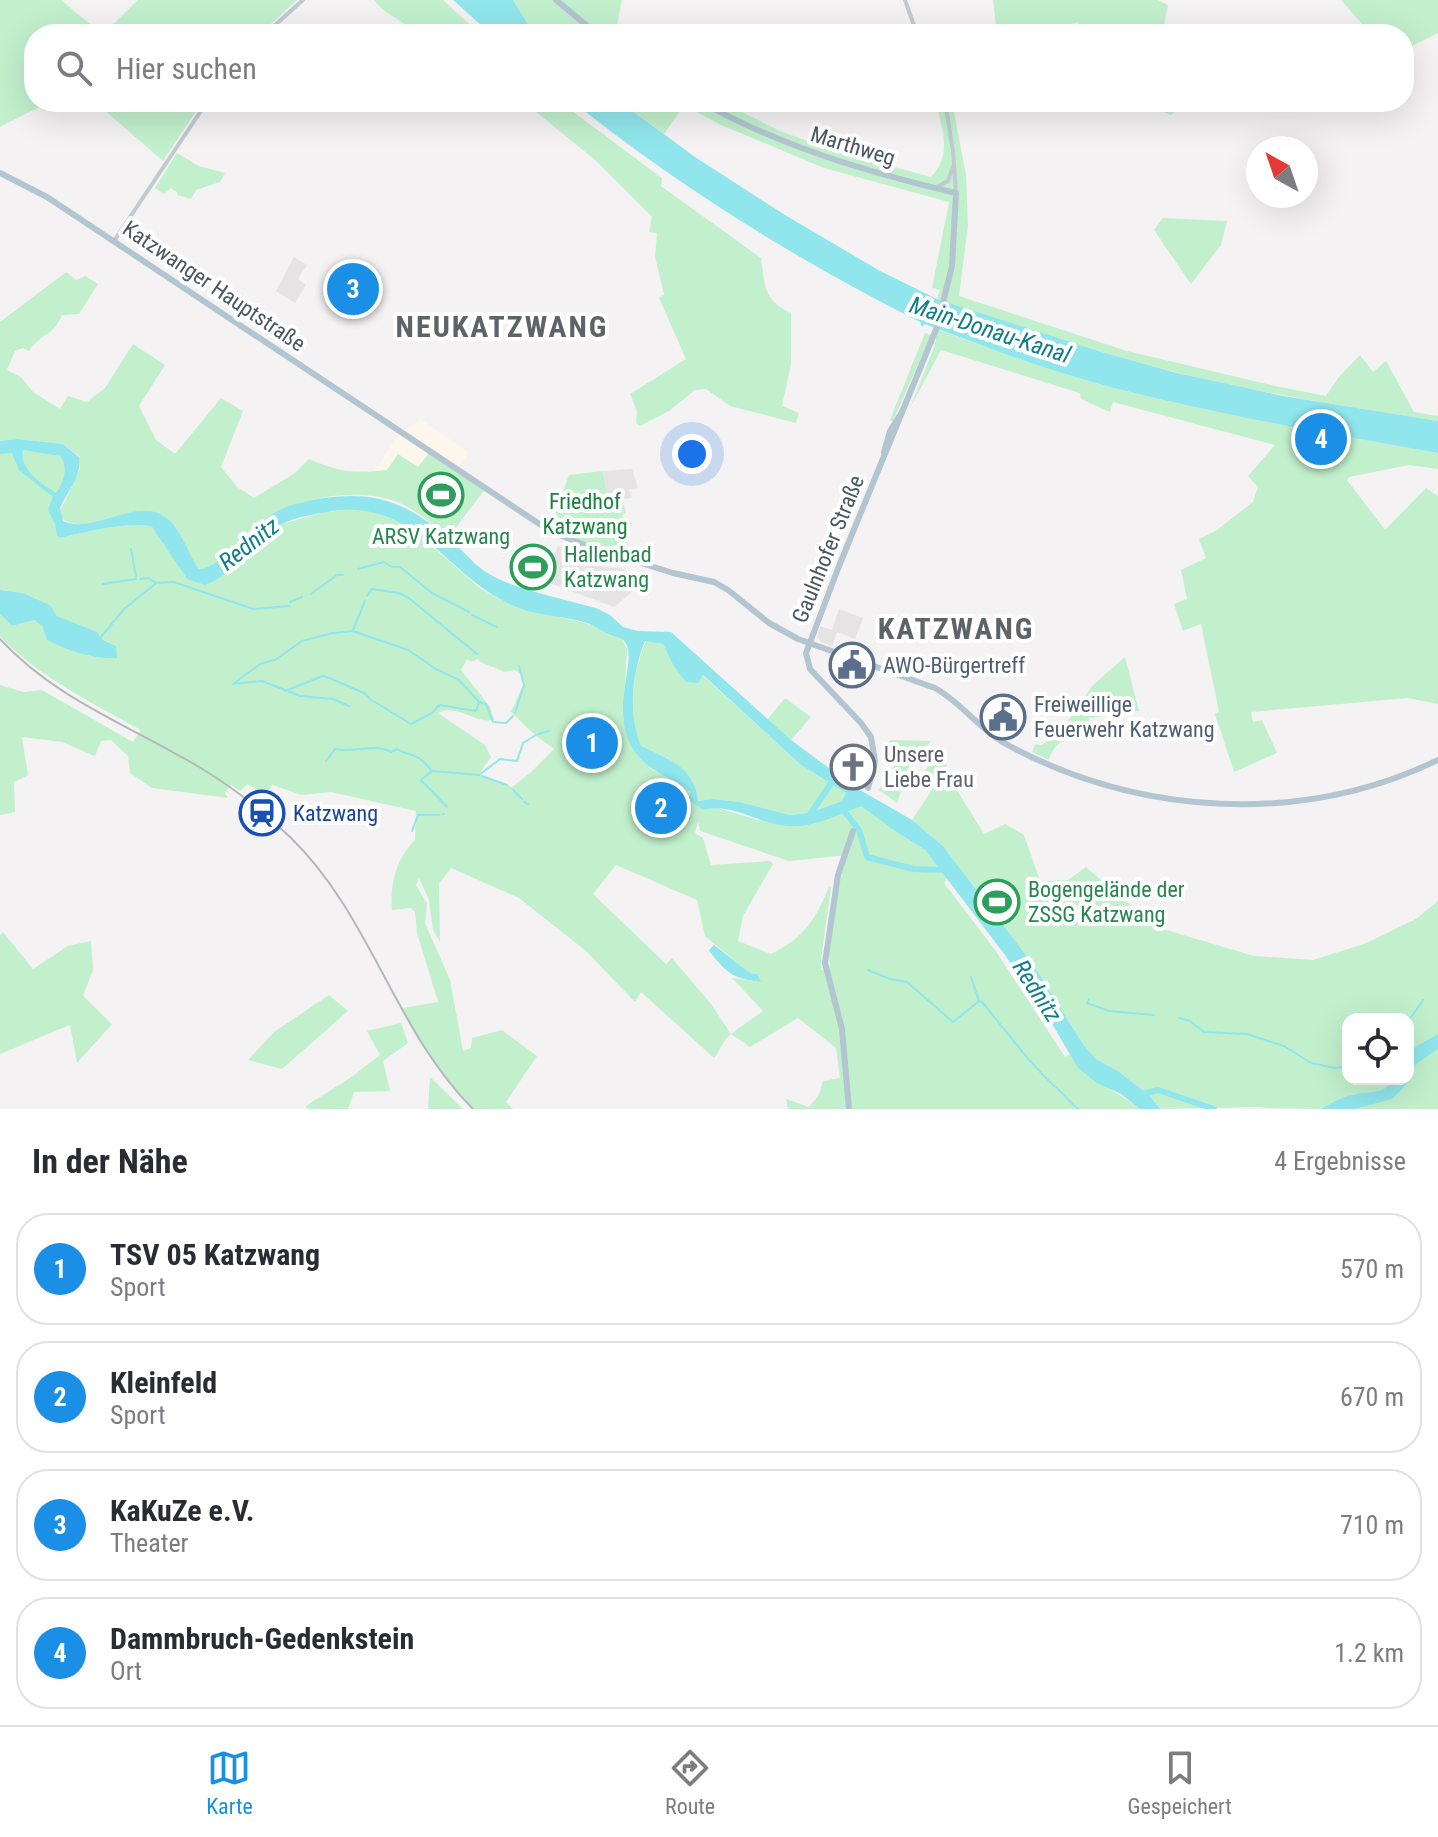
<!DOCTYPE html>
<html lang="de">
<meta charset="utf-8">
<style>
:root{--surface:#fff;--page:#f2f2f3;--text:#2b2b33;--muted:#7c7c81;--line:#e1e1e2;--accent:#1b8fe5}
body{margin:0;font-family:"Roboto Condensed",sans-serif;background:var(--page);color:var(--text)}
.controls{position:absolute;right:24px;bottom:24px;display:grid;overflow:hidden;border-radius:16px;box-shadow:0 8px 32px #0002}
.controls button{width:72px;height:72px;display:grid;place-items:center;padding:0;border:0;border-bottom:2px solid var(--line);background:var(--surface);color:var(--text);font:40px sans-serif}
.compass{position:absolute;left:1246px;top:136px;width:72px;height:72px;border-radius:50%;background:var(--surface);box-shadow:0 8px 32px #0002;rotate:320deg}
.you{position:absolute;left:692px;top:454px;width:28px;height:28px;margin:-20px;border:6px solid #fff;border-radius:50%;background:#1a73e8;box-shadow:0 0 0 12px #1a73e833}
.badge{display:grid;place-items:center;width:52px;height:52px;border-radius:50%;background:var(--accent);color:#fff;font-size:26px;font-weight:700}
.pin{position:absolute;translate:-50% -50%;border:4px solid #fff;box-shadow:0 2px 8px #0006}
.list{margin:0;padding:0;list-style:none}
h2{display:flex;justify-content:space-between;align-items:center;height:104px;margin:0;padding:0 32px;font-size:34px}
h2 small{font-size:26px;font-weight:400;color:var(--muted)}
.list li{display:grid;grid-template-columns:52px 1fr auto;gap:24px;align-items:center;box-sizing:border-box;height:112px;margin:0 16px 16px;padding:0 16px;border:2px solid var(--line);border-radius:32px}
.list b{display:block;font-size:30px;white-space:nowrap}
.list p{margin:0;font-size:26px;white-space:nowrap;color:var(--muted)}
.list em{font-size:26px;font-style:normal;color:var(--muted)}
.icon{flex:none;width:44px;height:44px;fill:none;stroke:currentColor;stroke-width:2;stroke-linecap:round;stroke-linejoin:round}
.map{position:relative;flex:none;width:1438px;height:1109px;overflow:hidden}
.search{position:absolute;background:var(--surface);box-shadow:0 8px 32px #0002;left:24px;right:24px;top:24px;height:88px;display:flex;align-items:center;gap:20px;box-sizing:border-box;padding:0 28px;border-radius:32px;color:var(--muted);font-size:30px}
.sheet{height:616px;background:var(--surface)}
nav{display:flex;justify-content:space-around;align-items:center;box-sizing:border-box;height:112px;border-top:2px solid var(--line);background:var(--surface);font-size:22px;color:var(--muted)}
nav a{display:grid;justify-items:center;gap:4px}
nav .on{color:var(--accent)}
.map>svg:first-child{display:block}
.commercial{fill:#fdf6ed}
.education{fill:#e5e3e4}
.green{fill:#c2f0cd;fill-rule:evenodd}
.water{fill:#90e6ec;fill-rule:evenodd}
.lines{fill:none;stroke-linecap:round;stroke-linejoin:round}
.stream{stroke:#90e6ec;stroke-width:2}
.river{stroke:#90e6ec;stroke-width:6}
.minor{stroke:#c0cbd1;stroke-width:4}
.major{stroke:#b2c5d0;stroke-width:6}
.rail{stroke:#b4b8bc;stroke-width:2}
.labels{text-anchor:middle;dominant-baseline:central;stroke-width:8;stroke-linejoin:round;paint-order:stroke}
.street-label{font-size:22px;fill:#495860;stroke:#fff}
.park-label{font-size:22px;fill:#18833f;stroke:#fff}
.leisure-label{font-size:22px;fill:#27864d;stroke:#fff;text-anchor:start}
.service-label{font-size:22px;fill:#4e5e75;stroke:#fff;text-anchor:start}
.worship-label{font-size:22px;fill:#5b616d;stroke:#fff;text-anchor:start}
.transit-label{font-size:22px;fill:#164399;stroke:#fff;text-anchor:start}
.water-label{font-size:24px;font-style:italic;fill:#0e7e88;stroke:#fff}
.district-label{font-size:30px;font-weight:bold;letter-spacing:2px;fill:#5e6367;stroke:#fff}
</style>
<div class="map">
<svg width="1438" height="1109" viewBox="0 0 1438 1109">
<rect width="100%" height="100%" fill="#f4f2f2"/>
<!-- commercial -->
<path class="commercial" d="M421 419 469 453 457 470 418 468 373 472 400 433Z"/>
<!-- education -->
<g class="education">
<path d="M294 257 307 265 298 279 306 285 295 303 276 291Z"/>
<path d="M632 469 638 488 629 489 632 498 623 499 622 503 608 501 603 471Z"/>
<path d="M558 546 592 555 590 565 625 569 624 573 637 577 631 593 614 607 544 581Z"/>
<path d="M839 609 863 618 855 639 837 632 832 646 821 642 817 636 820 626 832 630Z"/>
</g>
<!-- green -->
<g class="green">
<path d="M0 0H61L102 34H34V102H49L0 127Z"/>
<path d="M138 0H297L260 34H103Z"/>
<path d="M374 0H443L480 34H436L423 27 411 30C399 17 386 16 374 0Z"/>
<path d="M513 0H622L615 34H534Z"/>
<path d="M993 0H1158L1168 5 1164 26 1171 34H1083L1078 22 1037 34H997Z"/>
<path d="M1341 0H1438V33L1404 50V34H1371Z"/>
<path d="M95 102H202L163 161Z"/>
<path d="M524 102H560L662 178 661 186 761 258C765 286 763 300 791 313V364L782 406 799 413 796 423 730 406 706 389 695 390 669 411 640 426 636 423 637 411 630 394 686 359 659 298 664 294 655 257 657 233 649 232 652 217 595 160Z"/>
<path d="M620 102H722L780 131 832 150 931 177C953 154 942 130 936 102H952L966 175 968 225 959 296 1127 351 1275 386 1326 396 1339 377 1360 355 1373 372 1386 361 1414 412 1438 416V421C1350 407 1262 394 1175 372 1095 352 1016 326 937 299L940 290 932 288 949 202 824 168 721 125 684 105 664 134Z"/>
<path d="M1119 102H1185L1171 115 1150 107 1132 110Z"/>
<path d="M177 153 199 166 225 173 220 182 196 190 191 199 177 195 178 193 171 188 164 194 155 188Z"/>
<path d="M1163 218 1227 221 1221 245 1191 284 1154 230Z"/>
<path d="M66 272 76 280 85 276 98 284 79 314 62 315C53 337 42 332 29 351L23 348 15 351 7 370 21 377 33 392 60 409 68 396 87 402 105 388 133 344 165 365 139 406 156 440 175 454 221 398 243 411 221 467 237 487 254 498 295 473 309 459C339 472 354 474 387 470L398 454 418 467 430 452 485 489 448 538C433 525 416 509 397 502 352 485 288 499 252 529 237 541 220 569 199 569L187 553 179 535 127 513C110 519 69 534 59 514L80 469 79 456 63 444 18 439 0 441V322Z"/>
<path d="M937 329C988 348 1039 367 1092 382 1206 413 1322 432 1438 453V469L1409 465 1349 477 1347 480 1385 530 1426 488 1438 496V704L1408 698 1251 712 1253 722 1262 720 1277 753 1234 772 1215 714 1219 712 1201 624 1183 631 1174 604 1187 599 1181 570 1206 558 1199 539 1217 530 1253 502 1258 487 1248 476 1275 445 1113 402 1110 412 1081 399 1080 393 941 350 910 408 935 345Z"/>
<path d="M925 333 931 335 893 421 890 420Z"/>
<path d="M22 450C33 451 50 450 60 456 65 460 66 468 65 473 62 495 53 514 57 536L60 538C82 533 132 520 152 527L187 579 238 566 268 533 282 524 321 513 349 509 373 511 394 519 412 529 481 589 499 599 523 609 586 623 621 638 627 649 623 719 651 769 679 783 692 793 703 810 714 807 758 820 835 816 861 805 895 831 925 850 947 878 944 883 995 950 1065 1057 1070 1054C1086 1082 1116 1089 1140 1109H788L786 1099 809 1107 819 1095 823 1081 840 1078 836 1048 798 1018 750 1047 731 1034C722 1041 721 1050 714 1058L641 992 635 1002 586 951 519 898 451 868 439 884 440 942 433 930 429 900 419 878 416 885 427 904 425 923 450 980 463 1051 471 1048 472 1038 502 1030 537 1056 506 1102 513 1109H474C448 1080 416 1045 403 1008L438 1002 417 933 415 912 410 908 392 910C390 884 396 859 415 840L416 811 331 792 302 795 272 785 265 797 248 784 240 791 231 785 225 793 228 798 152 788 130 773 128 756 111 740 101 741 95 756 62 742 22 737 28 775 14 782 15 812 0 815V685L24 692 42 690 133 742 141 730C92 703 39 677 0 636V614L12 626 34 620 42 626 47 640 116 646 57 616 50 605 23 593 0 590V454ZM467 659 471 662 477 659C485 666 495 666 504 672L515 670 522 674 524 683 511 712 535 735 554 749 530 773 512 787 479 774 491 757 485 745 438 713C458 703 474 724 494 720L490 707 461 670ZM698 822 700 831 789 861 847 855C836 892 826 933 830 971L821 970V959L831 888 829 887C815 920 804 938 771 954L738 941 743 916 773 864 770 861 711 865 703 838 695 833ZM616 865 697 900 705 936 760 982 732 978 763 1011 731 1034 711 1004 672 958 666 964 593 894Z"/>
<path d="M603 471 608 501 624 505 626 513 623 514 622 519 632 522 623 554 566 536 550 528 569 475Z"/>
<path d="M646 641 663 644 673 665 686 681 702 675 801 765 846 793 842 801 809 813 790 815 740 802 713 799 698 801 668 758 641 746C628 714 632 672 646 641Z"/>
<path d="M1125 657 1139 711 1089 718 1086 739C1066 737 1055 741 1049 760L1032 752 1035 744 1042 745 1064 726 1092 686Z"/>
<path d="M785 698 811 717 791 740 767 720Z"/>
<path d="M890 740 931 741 909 766 897 803 879 790 899 758 885 747Z"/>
<path d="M940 754 946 763 947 774 984 834 1005 824 1024 835 1040 881 1068 880 1086 867 1156 927 1254 956 1313 960 1364 944 1416 919 1438 901V1034L1408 1053V1019H1348V1079H1393C1384 1095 1370 1091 1355 1094 1342 1097 1332 1107 1320 1109 1305 1109 1272 1109 1257 1107L1160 1109 1149 1095 1118 1071 1096 1059 1083 1044 1032 963 943 846 912 820 937 782 924 771Z"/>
<path d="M3 932 33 969 68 946 91 941 93 970 83 996 112 1024 77 1063 70 1025 0 1054V936Z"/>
<path d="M329 995 348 1011 282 1069 248 1060 274 1032Z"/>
<path d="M401 1023 408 1043 383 1061 390 1091 354 1092 348 1109H307L306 1106 353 1076 380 1055 367 1031Z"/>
<path d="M1438 1049V1109H1355L1406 1085 1415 1065Z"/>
<path d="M430 1077 463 1109H428Z"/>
</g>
<!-- water -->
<g class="water">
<path d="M453 0H513L534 34H491Z"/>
<path d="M573 102H620L695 157 785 215 880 271 937 299 1098 351 1177 373 1283 396 1438 421V453C1322 432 1205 413 1092 382 1035 366 980 345 925 324L922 327 920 322C797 260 681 188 573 102Z"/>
<path d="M18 439 63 444 79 457C82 477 68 490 60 508L63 521C96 536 140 492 170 521 183 534 188 554 199 569 220 569 255 523 276 512 287 505 304 502 317 499 378 489 409 503 455 544 465 553 475 565 486 572 509 588 568 600 596 608L610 615 623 627 638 631 671 632 791 740 853 786 912 820 943 846 1032 963 1083 1044 1096 1059 1118 1071 1149 1095 1160 1109H1140L1121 1094 1097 1083 1078 1068 1051 1022 1005 955 925 850 895 831 861 806C839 814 814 828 789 826 760 825 732 802 703 810L688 799 691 792C678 782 663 777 650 767 623 747 620 718 625 686 626 674 632 656 626 644 623 638 617 637 611 635 602 631 594 625 584 622 563 616 540 616 519 608 446 580 420 499 332 511 316 514 295 517 280 525 249 542 242 570 205 585L187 579 152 527C133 520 81 533 60 538L57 536 55 524 48 510 53 497 19 470 12 453 0 454V441ZM23 450 60 456C69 467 64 482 56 493 42 484 19 470 23 450ZM645 641 663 644 673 665 686 682 698 683 703 675 801 765 846 793 842 801 809 813 790 815 740 802 713 799 698 801C695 768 668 758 641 746 628 714 632 672 645 641Z"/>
<path d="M0 590 23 593 50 605 57 616 97 632 103 640 116 646 117 658C92 659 69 651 47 640L42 626 34 620 12 626 0 614Z"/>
<path d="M714 945 751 974H757L761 982C732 978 728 974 710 952L709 950Z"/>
<path d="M1438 1034V1049L1415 1065 1406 1085 1392 1099 1355 1109H1321C1330 1104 1341 1097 1352 1095 1368 1090 1384 1096 1393 1079H1408L1410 1050Z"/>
</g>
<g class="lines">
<!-- stream -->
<g class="stream">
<path d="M131 549 136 576"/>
<path d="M358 569 384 562 392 567H400L432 593 469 612"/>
<path d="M140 579 149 578 156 583 174 582 253 609 290 606"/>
<path d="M103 584 136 579"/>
<path d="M311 594 337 575H343"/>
<path d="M367 596 372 589 399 593 410 599 477 654"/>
<path d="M290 602 302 597"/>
<path d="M472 615 497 627"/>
<path d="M353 630 365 601"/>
<path d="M101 637 124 609 155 584"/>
<path d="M285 691 323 676 327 677 366 694 370 699 411 724 432 713 439 705 476 711 479 702 486 704 493 722 506 723 513 716"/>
<path d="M349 706 333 699 300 696 262 681 233 684 260 664 275 660 302 641 333 633 353 631 408 650 436 669 459 680 479 702"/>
<path d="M515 713 524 685 519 666"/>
<path d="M538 734 549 731"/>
<path d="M326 761 335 749C355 754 374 742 391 752L397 749C412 758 415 750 431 770"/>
<path d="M482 776 507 785"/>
<path d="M513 790 522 799"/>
<path d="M524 802 528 804"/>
<path d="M447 807 421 780 432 771 479 775 500 759 517 761 523 743 536 735"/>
<path d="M443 814H444"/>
<path d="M412 831 418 815H439"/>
<path d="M868 970 890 979 907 982 953 1022 978 1002"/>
<path d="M971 977 979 1001 982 1002C1008 1033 1031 1066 1061 1092 1067 1098 1070 1104 1079 1109"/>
<path d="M1089 999 1087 1003 1109 1011 1154 1015"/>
<path d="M1179 1018 1190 1021 1204 1032 1247 1034 1284 1046 1311 1063 1334 1068 1348 1067"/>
<path d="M1408 1022 1423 1000"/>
</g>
<!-- river -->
<g class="river">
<path d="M841 807 859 830 867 857 913 869 947 870"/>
<path d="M809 816 834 779"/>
<path d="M1139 1095 1158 1090 1214 1109"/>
</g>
<!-- minor -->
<g class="minor">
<path d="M905 0 917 34"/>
<path d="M265 34 303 0"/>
<path d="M945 102 953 151 956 193"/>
<path d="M937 187 948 181 953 167"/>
<path d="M114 241 207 102"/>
</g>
<!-- major -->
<g class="major">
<path d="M556 0 597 34"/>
<path d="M701 102C782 147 867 172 956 193L952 266 937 327 839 566 806 653 810 669 861 723 871 737 875 761 868 788"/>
<path d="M0 173 47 197 550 531 587 546 673 573 714 582 728 590 769 623 798 639 935 688C962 703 979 729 1006 744 1138 816 1302 826 1438 760"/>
<path d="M884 452 890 431 902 412"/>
<path d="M849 1109 842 1029 825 963 838 875 853 831"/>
</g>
<!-- rail -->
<path class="rail" d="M0 639C57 701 134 727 204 770 235 789 264 812 290 837 371 915 394 1030 473 1109"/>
</g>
<!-- icons -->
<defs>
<g id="stadium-ring" transform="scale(2.3)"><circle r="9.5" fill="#fff" stroke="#2e9e5b" stroke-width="1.5"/><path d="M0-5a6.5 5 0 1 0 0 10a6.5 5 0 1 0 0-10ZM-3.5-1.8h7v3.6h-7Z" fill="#2e9e5b"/></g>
<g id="civic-ring" transform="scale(2.3)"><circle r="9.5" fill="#fff" stroke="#5c6f8a" stroke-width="1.5"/><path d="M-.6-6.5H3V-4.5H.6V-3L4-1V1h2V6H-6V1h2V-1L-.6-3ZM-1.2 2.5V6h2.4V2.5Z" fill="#5c6f8a"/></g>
<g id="church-ring" transform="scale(2.3)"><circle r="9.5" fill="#fff" stroke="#6b7280" stroke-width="1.5"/><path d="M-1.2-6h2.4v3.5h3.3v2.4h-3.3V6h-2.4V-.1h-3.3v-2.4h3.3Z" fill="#6b7280"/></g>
<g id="station-ring" transform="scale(2.3)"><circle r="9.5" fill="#fff" stroke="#1a4fb4" stroke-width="1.5"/><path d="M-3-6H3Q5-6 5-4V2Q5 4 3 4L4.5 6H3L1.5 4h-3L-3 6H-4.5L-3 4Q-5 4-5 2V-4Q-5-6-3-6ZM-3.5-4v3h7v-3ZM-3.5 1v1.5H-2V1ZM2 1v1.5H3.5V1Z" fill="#1a4fb4"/></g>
</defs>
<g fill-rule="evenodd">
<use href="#stadium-ring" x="441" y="495"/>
<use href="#stadium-ring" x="533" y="567"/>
<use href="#civic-ring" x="852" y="665"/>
<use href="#civic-ring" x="1003" y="717"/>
<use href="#church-ring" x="853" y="767"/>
<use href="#station-ring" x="262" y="813"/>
<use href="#stadium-ring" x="997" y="902"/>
</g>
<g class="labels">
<!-- street labels -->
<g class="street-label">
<text transform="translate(853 146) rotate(17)">Marthweg</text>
<text transform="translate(214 286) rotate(34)">Katzwanger Hauptstraße</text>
<text transform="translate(828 549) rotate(-68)">Gaulnhofer Straße</text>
</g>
<!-- park labels -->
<g class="park-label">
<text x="585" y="501">Friedhof<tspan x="585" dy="25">Katzwang</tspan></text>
</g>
<!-- leisure labels -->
<g class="leisure-label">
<text x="441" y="536" text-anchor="middle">ARSV Katzwang</text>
<text x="564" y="554">Hallenbad<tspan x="564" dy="25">Katzwang</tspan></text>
<text x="1028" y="889">Bogengelände der<tspan x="1028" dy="25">ZSSG Katzwang</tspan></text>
</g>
<!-- service labels -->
<g class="service-label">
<text x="883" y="665">AWO-Bürgertreff</text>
<text x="1034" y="704">Freiweillige<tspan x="1034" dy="25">Feuerwehr Katzwang</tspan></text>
</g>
<!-- worship labels -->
<g class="worship-label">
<text x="884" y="754">Unsere<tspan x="884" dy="25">Liebe Frau</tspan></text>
</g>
<!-- transit labels -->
<g class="transit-label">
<text x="293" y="813">Katzwang</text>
</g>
<!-- water labels -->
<g class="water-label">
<text transform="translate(990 330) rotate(18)">Main-Donau-Kanal</text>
<text transform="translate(249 544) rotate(-38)">Rednitz</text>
<text transform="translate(1037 991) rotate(57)">Rednitz</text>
</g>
<!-- district labels -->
<g class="district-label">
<text x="502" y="326">NEUKATZWANG</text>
<text x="956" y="628">KATZWANG</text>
</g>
</g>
</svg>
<div class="controls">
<button><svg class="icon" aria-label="locate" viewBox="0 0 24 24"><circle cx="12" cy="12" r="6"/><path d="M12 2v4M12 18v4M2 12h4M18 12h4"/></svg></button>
</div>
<svg class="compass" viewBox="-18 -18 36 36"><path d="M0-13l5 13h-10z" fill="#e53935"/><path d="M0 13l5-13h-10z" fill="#7c7c81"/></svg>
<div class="you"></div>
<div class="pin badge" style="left:592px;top:743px">1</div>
<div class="pin badge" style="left:661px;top:808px">2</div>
<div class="pin badge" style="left:353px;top:289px">3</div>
<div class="pin badge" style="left:1321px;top:439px">4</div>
<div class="search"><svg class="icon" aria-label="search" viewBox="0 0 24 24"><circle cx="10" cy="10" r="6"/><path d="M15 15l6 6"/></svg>Hier suchen</div>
</div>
<section class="sheet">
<h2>In der Nähe<small>4 Ergebnisse</small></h2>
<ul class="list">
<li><span class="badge">1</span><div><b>TSV 05 Katzwang</b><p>Sport</p></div><em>570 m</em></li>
<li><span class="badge">2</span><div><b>Kleinfeld</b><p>Sport</p></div><em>670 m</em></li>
<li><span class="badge">3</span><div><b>KaKuZe e.V.</b><p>Theater</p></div><em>710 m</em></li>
<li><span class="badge">4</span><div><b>Dammbruch-Gedenkstein</b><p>Ort</p></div><em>1.2 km</em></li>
</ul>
</section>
<nav>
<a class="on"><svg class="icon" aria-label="map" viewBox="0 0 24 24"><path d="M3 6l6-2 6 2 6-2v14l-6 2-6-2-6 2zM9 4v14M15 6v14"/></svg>Karte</a>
<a><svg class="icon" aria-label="directions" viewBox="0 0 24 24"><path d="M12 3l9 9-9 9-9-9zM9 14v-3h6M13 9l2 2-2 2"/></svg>Route</a>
<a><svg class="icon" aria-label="saved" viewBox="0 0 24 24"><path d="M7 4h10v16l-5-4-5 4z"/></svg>Gespeichert</a>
</nav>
